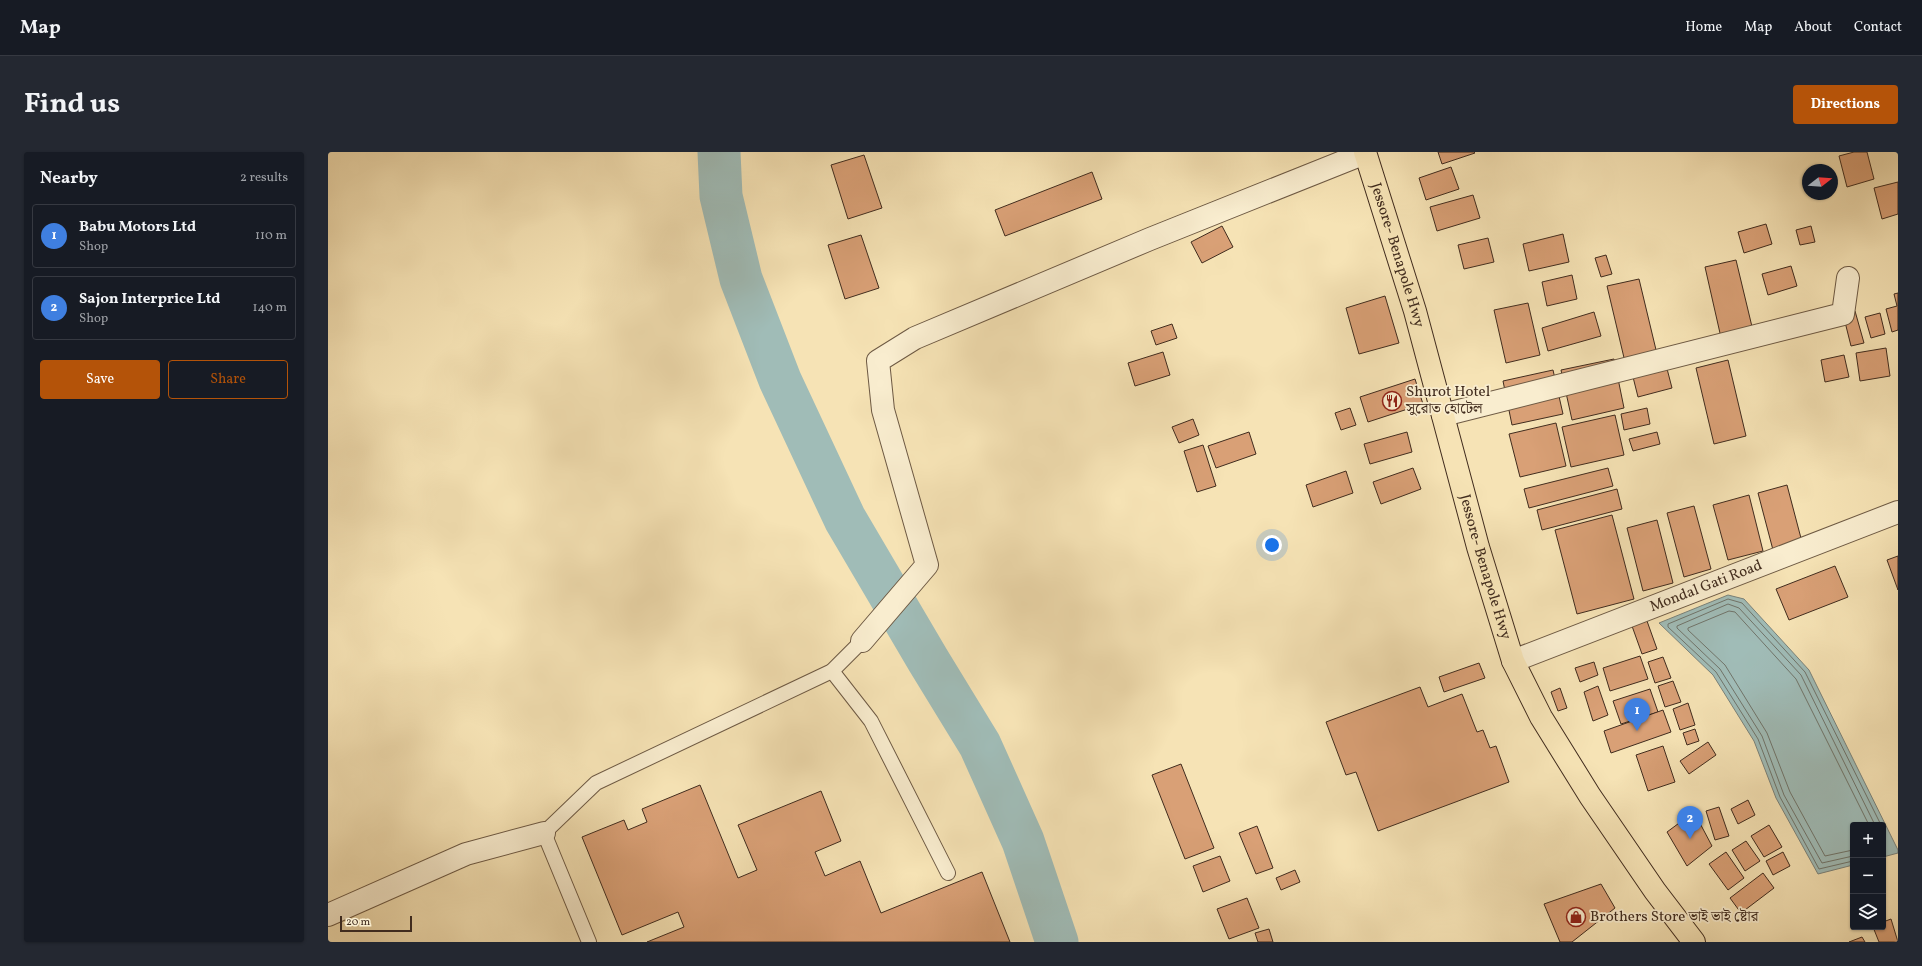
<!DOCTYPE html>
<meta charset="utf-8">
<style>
:root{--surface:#171b24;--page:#242831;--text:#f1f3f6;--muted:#9ea1a6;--line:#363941;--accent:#b45309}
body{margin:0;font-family:Vollkorn,"Noto Serif Bengali",serif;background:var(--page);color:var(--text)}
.controls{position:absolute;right:12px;bottom:12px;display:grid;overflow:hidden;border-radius:4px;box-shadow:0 1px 3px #0004}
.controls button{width:36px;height:36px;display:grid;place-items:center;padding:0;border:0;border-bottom:1px solid var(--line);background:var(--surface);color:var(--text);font:20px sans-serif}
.compass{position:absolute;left:1474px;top:12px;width:36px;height:36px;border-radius:50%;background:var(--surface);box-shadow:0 1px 3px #0004;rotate:73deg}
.scale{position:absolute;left:12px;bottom:10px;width:72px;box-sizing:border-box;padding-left:4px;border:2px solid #412c1e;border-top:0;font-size:11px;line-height:14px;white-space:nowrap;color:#412c1e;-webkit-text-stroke:3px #f9edcf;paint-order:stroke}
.you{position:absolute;left:944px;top:393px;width:14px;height:14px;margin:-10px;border:3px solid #fff;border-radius:50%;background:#1a73e8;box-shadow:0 0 0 6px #1a73e833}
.badge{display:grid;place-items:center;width:26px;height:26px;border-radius:50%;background:var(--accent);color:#fff;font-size:13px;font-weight:700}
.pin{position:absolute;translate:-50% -33px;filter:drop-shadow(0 1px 2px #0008)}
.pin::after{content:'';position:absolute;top:21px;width:14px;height:12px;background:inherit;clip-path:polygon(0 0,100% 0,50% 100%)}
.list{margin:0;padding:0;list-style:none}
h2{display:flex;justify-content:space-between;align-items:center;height:52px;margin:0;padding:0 16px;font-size:17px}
h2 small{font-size:13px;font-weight:400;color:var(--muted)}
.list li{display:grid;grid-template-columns:26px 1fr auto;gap:12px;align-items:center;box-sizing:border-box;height:64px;margin:0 8px 8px;padding:0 8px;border:1px solid var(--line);border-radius:4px}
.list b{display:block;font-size:15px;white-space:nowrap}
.list p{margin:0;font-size:13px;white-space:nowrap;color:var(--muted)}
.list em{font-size:13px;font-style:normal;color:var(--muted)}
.actions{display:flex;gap:8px;padding:12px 16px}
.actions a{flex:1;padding:9px 0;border:1px solid var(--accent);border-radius:4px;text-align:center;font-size:14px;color:var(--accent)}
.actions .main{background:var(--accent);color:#fff}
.icon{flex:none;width:22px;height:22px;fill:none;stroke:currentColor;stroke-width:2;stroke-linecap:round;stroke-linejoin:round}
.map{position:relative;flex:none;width:1570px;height:790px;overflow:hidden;border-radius:4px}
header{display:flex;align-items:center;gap:24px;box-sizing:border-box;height:56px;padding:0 20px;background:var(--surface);border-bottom:1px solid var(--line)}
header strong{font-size:19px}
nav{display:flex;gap:22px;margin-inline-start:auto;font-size:14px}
.intro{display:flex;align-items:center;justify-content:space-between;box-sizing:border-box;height:96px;padding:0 24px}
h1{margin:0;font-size:28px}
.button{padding:10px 18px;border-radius:4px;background:var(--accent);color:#fff;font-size:14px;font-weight:700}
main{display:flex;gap:24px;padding:0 24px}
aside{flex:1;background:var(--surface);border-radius:4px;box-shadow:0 1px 3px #0004}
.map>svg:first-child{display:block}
.water{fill:#a0bcb7;stroke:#7a827a}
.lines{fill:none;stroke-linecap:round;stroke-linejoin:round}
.shore{stroke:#70746a;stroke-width:1}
.river{stroke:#a0bcb7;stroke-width:43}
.building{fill:#d9a076;stroke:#412c1e}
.service-casing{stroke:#6e5a44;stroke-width:16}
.minor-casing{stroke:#6e5a44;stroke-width:24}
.trunk-casing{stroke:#412c1e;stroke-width:24}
.service{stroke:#f9edcf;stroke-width:14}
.minor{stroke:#f9edcf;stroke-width:22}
.trunk{stroke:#f6e3b5;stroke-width:22}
.labels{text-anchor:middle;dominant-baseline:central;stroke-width:3.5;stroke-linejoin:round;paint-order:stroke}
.street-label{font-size:15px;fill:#412c1e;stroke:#f9edcf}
.poi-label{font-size:15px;fill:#412c1e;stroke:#f9edcf;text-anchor:start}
</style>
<header>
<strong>Map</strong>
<nav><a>Home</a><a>Map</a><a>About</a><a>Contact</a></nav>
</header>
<div class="intro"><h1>Find us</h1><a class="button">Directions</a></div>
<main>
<aside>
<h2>Nearby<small>2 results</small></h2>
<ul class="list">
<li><span class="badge" style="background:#3f7fe0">1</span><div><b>Babu Motors Ltd</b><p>Shop</p></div><em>110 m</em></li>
<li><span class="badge" style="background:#3f7fe0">2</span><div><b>Sajon Interprice Ltd</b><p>Shop</p></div><em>140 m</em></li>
</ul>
<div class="actions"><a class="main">Save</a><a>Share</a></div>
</aside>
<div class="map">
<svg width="1570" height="790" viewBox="0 0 1570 790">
<rect width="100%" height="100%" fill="#f6e3b5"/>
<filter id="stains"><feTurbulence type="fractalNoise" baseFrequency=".005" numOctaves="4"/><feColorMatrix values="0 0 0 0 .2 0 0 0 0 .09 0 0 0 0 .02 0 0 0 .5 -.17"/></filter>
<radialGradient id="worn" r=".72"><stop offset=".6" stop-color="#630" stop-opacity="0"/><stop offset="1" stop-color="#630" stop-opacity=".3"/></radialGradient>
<!-- water -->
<path class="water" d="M1400 443 1416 447 1481 518 1570 698V701L1555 705V673H1525V713L1490 722 1448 646 1426 589 1385 523 1331 471Z"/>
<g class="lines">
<!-- shore -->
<g class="shore">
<path d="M1525 698 1497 704 1462 640 1439 581 1397 513 1360 478V476L1401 459 1407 460 1468 527 1541 673"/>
<path d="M1525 704 1494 711 1456 643 1434 584 1392 517 1349 476V474L1400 452 1411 456 1473 523 1547 673"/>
<path d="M1525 709 1491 717 1452 645 1430 587 1388 520 1340 475V472L1400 447 1414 451 1477 520 1553 673"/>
</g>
<!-- river -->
<path class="river" d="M391 0 393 44 413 127 452 228 517 367 600 508 652 593 695 689 729 790"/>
</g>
<!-- building -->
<g class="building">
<path d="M1110 0H1146L1147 1 1114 12Z"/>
<path d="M1526 0H1539L1546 27 1519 35 1511 4Z"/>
<path d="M536 3 554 56 520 67 503 13Z"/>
<path d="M1123 15 1131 37 1098 48 1091 26Z"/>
<path d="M764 20 774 47 677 84 667 58Z"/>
<path d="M1570 30V62L1554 67 1546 36Z"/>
<path d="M1145 43 1152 66 1109 79 1102 55Z"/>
<path d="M1438 72 1444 92 1416 101 1410 80Z"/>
<path d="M894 74 905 95 874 111 863 90Z"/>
<path d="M1483 74 1487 90 1472 93 1468 78Z"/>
<path d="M1235 82 1241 110 1201 119 1195 92Z"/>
<path d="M533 83 551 136 517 147 500 93Z"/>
<path d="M1160 86 1166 110 1136 117 1130 93Z"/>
<path d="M1278 103 1284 122 1273 125 1267 106Z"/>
<path d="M1408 108 1426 183 1394 190 1377 115Z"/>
<path d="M1463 114 1469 134 1440 143 1434 122Z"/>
<path d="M1244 123 1249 147 1219 154 1214 130Z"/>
<path d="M1311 127 1329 202 1297 210 1279 134Z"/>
<path d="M1570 141V178L1564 180 1558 157 1569 154 1566 142Z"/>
<path d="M1057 144 1071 191 1031 202 1018 156Z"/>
<path d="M1200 151 1212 203 1178 211 1166 158Z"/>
<path d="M1527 159 1536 191 1523 194 1515 162Z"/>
<path d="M1266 160 1273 184 1220 199 1214 176Z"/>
<path d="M1552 161 1557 182 1543 186 1537 165Z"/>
<path d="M844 172 849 186 828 193 823 179Z"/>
<path d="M1558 196 1562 224 1532 229 1528 201Z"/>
<path d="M835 200 842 223 807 234 800 211Z"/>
<path d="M1516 203 1521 225 1497 230 1493 208Z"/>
<path d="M1286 207 1296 256 1244 268 1233 218Z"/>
<path d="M1400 208 1418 284 1386 292 1368 216Z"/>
<path d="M1337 209 1344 236 1310 245 1303 217Z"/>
<path d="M1225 218 1235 262 1184 273 1175 229Z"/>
<path d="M1087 227 1095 252 1040 270 1032 245Z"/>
<path d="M1022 256 1028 273 1013 278 1007 261Z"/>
<path d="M1319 256 1322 272 1296 278 1293 262Z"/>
<path d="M1287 263 1296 303 1243 315 1234 275Z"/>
<path d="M865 267 871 283 851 291 844 275Z"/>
<path d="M1228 271 1238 314 1192 325 1181 282Z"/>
<path d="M921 280 928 302 888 316 880 294Z"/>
<path d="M1079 280 1084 300 1042 312 1036 292Z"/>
<path d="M1329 280 1332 292 1305 299 1301 287Z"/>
<path d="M875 293 888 334 869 340 856 299Z"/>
<path d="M1085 316 1093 337 1053 352 1045 330Z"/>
<path d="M1280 316 1285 334 1201 356 1196 337Z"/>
<path d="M1018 319 1025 341 985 355 978 333Z"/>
<path d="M1459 333 1474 390 1445 398 1430 341Z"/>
<path d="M1289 337 1294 357 1214 378 1209 358Z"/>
<path d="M1421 343 1435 399 1400 408 1385 353Z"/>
<path d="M1366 354 1383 417 1356 425 1339 361Z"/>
<path d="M1284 363 1306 447 1249 462 1227 378Z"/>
<path d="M1329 368 1345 431 1315 439 1299 376Z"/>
<path d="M1570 404V438L1559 408Z"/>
<path d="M1507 414 1520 445 1461 468 1448 437Z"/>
<path d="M1319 469 1329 497 1314 502 1304 474Z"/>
<path d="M1312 504 1320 527 1282 539 1275 516Z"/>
<path d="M1335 505 1343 526 1327 531 1320 510Z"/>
<path d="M1266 510 1270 523 1252 530 1247 516Z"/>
<path d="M1151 511 1157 526 1116 540 1111 525Z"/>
<path d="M1345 529 1353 550 1337 555 1330 534Z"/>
<path d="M1270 534 1280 563 1265 569 1256 540Z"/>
<path d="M1092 535 1100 555 1134 542 1149 580 1155 578 1162 596 1168 594 1181 630 1050 679 1028 620 1018 623 998 570Z"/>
<path d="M1232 536 1239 556 1230 559 1223 540Z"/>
<path d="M1322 537 1330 560 1293 572 1285 549Z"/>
<path d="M1360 551 1367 573 1352 578 1345 557Z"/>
<path d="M1335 558 1343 580 1283 601 1276 579Z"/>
<path d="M1367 577 1371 589 1359 593 1355 581Z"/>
<path d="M1380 590 1388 603 1361 622 1352 609Z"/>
<path d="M1335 594 1347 630 1320 639 1308 603Z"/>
<path d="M853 612 886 696 857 707 824 623Z"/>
<path d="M372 633 410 726 429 718 410 673 493 639 513 689 487 700 497 724 532 709 553 761 654 720 682 790H319L356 775 350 760 294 783 254 685 296 668 300 678 319 670 314 657Z"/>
<path d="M1420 648 1427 663 1410 672 1403 657Z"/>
<path d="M1391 655 1401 684 1387 688 1378 659Z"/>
<path d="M1366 660 1384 694 1359 714 1339 680Z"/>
<path d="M1441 673 1454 695 1436 705 1423 684Z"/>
<path d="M929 674 945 716 928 722 911 681Z"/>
<path d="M1418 689 1432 709 1417 719 1404 698Z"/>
<path d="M1398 700 1416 726 1400 738 1381 712Z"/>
<path d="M1455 700 1462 714 1445 723 1438 709Z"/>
<path d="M892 704 902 729 875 740 865 714Z"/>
<path d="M967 718 972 730 953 738 948 726Z"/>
<path d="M1435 721 1446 736 1413 761 1402 746Z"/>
<path d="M1273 732 1287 756 1244 790H1232L1216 752Z"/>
<path d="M919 746 931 776 901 787 889 757Z"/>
<path d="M1563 767 1570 790H1551L1545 775H1555V770Z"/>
<path d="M941 777 945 790H930L927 781Z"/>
<path d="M1534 785 1537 790H1521Z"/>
</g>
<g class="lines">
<!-- service casing -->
<g class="service-casing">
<g id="service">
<path d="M504 519 543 569 620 721"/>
<path d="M261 790 216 681 268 631 504 519 534 489"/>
</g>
</g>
<!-- minor casing -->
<g class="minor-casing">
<g id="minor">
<path d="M1115 263 1515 162 1520 126"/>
<path d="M534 489 599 413 555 258 550 209 587 186 822 87 1037 1"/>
<path id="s1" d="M1185 509 1570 360"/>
<path d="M0 763 138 702 216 681"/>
</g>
</g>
<!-- trunk casing -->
<g class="trunk-casing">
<g id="trunk">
<path id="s2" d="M1037 0 1087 159 1150 395 1185 509 1213 565 1262 644 1327 739 1366 790"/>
</g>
</g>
<!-- service -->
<use href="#service" class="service"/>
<!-- minor -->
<use href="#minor" class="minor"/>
<!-- trunk -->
<use href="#trunk" class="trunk"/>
</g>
<!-- icons -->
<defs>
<g id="restaurant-ring" transform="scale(1)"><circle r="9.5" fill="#f9edcf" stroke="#8f2418" stroke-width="1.5"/><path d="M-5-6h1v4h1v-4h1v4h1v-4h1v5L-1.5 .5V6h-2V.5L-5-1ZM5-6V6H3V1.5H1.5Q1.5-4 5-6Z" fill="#8f2418"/></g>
<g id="shop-ring" transform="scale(1)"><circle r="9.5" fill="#f9edcf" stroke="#8f2418" stroke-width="1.5"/><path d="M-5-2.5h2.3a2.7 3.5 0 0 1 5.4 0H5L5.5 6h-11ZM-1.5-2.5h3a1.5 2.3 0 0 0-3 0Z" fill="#8f2418"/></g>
</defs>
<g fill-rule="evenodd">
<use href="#restaurant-ring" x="1064" y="249"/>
<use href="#shop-ring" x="1248" y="765"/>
</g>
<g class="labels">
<!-- street labels -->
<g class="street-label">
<text stroke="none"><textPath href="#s2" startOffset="108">Jessore- Benapole Hwy</textPath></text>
<text stroke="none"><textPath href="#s2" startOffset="432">Jessore- Benapole Hwy</textPath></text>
<text stroke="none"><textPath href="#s1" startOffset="207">Mondal Gati Road</textPath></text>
</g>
<!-- poi labels -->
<g class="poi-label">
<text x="1078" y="240">Shurot Hotel<tspan x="1078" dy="17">সুরোত হোটেল</tspan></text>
<text x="1262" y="765">Brothers Store ভাই ভাই ষ্টোর</text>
</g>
</g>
<rect width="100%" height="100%" filter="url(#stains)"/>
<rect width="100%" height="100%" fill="url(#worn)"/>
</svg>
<div class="controls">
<button>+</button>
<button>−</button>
<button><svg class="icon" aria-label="layers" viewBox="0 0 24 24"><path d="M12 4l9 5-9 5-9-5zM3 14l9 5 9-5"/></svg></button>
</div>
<svg class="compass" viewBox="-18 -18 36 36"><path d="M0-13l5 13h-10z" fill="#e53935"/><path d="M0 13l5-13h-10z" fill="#9ea1a6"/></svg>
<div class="scale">20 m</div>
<div class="you"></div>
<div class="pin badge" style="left:1309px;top:579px;background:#3f7fe0">1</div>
<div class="pin badge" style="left:1362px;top:687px;background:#3f7fe0">2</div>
</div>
</main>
